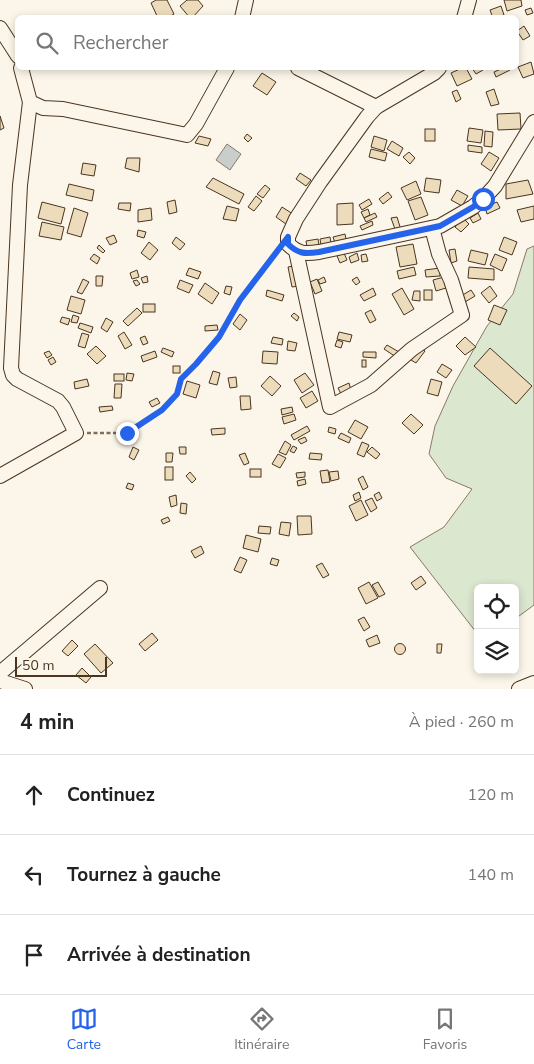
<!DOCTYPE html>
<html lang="fr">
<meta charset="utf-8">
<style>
:root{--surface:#fff;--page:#f2f2f2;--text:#222;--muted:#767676;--line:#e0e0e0;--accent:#2563eb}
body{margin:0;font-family:"Nunito Sans",sans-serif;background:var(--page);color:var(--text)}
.controls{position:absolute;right:15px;bottom:15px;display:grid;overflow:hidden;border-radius:8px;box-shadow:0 2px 8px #0003}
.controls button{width:45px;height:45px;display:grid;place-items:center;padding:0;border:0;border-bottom:1px solid var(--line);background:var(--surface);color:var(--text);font:25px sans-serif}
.scale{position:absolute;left:15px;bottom:12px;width:92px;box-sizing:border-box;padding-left:5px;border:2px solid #4a3520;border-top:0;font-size:14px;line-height:18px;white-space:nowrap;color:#4a3520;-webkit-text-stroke:4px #fbf6e9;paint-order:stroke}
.stop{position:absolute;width:15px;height:15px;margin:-11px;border:4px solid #2563eb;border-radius:50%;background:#fff}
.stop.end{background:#2563eb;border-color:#fff;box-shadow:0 1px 5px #0008}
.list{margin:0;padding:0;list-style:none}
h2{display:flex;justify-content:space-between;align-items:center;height:65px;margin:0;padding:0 20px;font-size:21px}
h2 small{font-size:16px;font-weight:400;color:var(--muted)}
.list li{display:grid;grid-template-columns:32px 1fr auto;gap:15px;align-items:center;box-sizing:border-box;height:80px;padding:0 20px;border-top:1px solid var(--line)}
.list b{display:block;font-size:19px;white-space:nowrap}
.list em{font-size:16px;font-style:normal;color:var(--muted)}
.icon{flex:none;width:28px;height:28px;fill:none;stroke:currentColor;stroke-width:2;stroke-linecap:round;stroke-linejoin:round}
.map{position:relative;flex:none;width:534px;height:689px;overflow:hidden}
.search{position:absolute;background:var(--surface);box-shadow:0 2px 8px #0003;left:15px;right:15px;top:15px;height:55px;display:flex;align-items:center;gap:12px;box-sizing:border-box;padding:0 18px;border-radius:8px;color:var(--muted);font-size:19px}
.sheet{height:305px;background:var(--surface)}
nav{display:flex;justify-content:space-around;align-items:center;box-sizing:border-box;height:70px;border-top:1px solid var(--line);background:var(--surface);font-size:14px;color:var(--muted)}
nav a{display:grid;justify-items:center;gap:2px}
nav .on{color:var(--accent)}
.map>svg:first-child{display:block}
.green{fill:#dce7d0;stroke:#887966}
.water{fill:#c9cecd;stroke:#887966}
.building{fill:#ecdcbc;stroke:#4a3520}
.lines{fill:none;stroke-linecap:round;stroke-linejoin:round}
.minor-casing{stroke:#4a3520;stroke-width:16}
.path{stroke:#7f6f5c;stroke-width:2.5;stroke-dasharray:4 2.5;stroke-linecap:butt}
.minor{stroke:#fbf6e9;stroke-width:14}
.route{stroke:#2563eb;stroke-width:6}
</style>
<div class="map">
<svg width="534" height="689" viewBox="0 0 534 689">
<rect width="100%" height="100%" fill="#fbf6e9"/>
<!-- green -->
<path class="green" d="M534 246V605L515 619V588H478V632H476L410 547 444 527 472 489 446 478 429 454 435 426 453 386 487 326 513 294 527 249Z"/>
<!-- water -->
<path class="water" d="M227 144 241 154 230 170 216 160Z"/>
<!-- building -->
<g class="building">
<path d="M156 0H167L174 14 167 18H158L151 3Z"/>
<path d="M187 0H198L203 6 192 18H190L180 6Z"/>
<path d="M504 0H521L522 6 507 11Z"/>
<path d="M501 6 504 15 493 18 490 10Z"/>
<path d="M531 8 533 13 527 15 525 10Z"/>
<path d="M524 26 530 36 523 40 517 31Z"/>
<path d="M531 62 534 74 523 78 518 67Z"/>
<path d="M462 68H466L472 79 457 86 451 73Z"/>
<path d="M472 68H481L483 70 476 74Z"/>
<path d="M503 68H508L510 70 496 77 494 72Z"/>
<path d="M262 73 276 82 267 95 253 86Z"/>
<path d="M494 89 499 104 491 106 486 92Z"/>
<path d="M457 90 461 99 456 102 452 92Z"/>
<path d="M520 113 521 129 498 130 497 114Z"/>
<path d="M0 116 4 128 0 130Z"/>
<path d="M469 128 483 130 481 143 467 141Z"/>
<rect x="425" y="129" width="10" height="12"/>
<path d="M485 131 493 132 492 147 484 146Z"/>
<path d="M247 134 252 138 248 142 244 138Z"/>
<path d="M199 136 211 139 208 146 195 143Z"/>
<path d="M374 136 387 140 384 151 371 147Z"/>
<path d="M392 141 403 148 399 156 387 149Z"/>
<path d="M468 145 482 147V153L468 151Z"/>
<path d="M371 149 387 153 385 161 369 157Z"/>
<path d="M409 152 415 158 410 164 403 157Z"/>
<path d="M489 152 499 158 491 171 481 164Z"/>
<path d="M127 158H140L139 172 125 168Z"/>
<path d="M83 163 96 165 94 176 81 174Z"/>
<path d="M300 173 311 180 306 186 296 179Z"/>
<path d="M213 178 244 194 239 204 206 187Z"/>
<path d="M426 178 441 180 439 193 424 191Z"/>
<path d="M528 180 533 194 506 199V184Z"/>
<path d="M416 181 421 194 407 200 401 188Z"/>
<path d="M69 184 94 190 92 201 66 195Z"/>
<path d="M265 185 270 189 263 198 257 194Z"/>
<path d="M457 190 468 196 462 206 451 200Z"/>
<path d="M388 192 392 197 383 204 379 199Z"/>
<path d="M256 196 262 201 254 211 248 207Z"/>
<path d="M421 197 428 215 415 220 408 201Z"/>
<path d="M369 199 372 204 362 210 359 205Z"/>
<path d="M175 200 177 212 169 214 167 202Z"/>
<path d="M42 202 65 208 61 224 38 218Z"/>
<path d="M497 202 500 208 487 214 485 207Z"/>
<path d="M119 203H131L130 211 118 209Z"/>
<path d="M353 203V224L337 225V204Z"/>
<path d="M227 206 239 209 236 221 223 219Z"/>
<path d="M534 206V219L521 222 517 210Z"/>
<path d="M282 207 293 214 286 224 276 217Z"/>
<path d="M74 208 88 213 81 237 67 233Z"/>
<path d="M151 208 152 220 138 222V210Z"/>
<path d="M368 209 370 215 364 218 361 212Z"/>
<path d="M375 213 377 217 366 222 364 218Z"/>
<path d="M478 213 481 219 473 223 470 218Z"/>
<path d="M397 217 401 230 396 232 391 218Z"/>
<path d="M463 218 469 224 461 232 455 227Z"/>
<path d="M372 221 373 225 362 230 360 226Z"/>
<path d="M42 222 64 227 61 240 39 236Z"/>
<path d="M138 230 146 232 144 238 137 236Z"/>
<path d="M345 234 346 239 335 243 333 237Z"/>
<path d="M114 235 117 242 110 245 106 238Z"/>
<path d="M176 237 185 244 180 250 172 243Z"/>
<path d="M330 237 331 243 321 245 320 239Z"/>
<path d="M504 237 517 242 512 255 499 250Z"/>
<path d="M318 239 319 245 307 247 306 241Z"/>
<path d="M149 242 158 250 150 260 141 253Z"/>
<path d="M413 244 417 264 400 267 396 247Z"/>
<path d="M99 245 105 251 103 253 97 248Z"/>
<path d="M455 249 457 261 451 263 449 250Z"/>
<path d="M471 250 488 254 485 265 468 261Z"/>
<path d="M344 253 347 260 340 263 337 256Z"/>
<path d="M357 253 359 260 351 263 349 257Z"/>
<path d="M94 254 100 258 97 264 90 259Z"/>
<path d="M366 254 368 261 362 262 361 255Z"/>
<path d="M495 254 507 259 502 271 490 265Z"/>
<path d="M294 266 298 286 292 287 288 267Z"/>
<path d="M414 267 416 275 399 279 397 271Z"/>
<path d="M469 267 494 269V280L468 278Z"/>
<path d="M189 268 201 272 198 279 186 275Z"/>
<path d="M440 268V276L426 277 425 270Z"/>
<path d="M137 270 139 277 132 279 130 273Z"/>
<path d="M96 276H103L102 286H96Z"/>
<path d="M147 276 148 282 143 283 141 278Z"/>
<path d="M324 277 326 282 320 284 318 280Z"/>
<path d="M357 277 360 282 356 285 352 280Z"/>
<path d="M444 277 446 288 436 291 433 280Z"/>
<path d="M83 279 89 282 82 294 77 292Z"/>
<path d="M317 279 322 291 315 294 310 282Z"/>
<path d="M137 280 140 284 136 286 133 281Z"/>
<path d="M180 280 193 285 189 293 177 288Z"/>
<path d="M205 283 219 293 212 304 198 294Z"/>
<path d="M226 286 232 287 230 295 224 293Z"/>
<path d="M490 286 497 296 489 303 481 293Z"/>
<path d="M373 288 376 295 364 301 360 295Z"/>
<path d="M402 288 414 309 404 315 392 294Z"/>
<path d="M267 290 284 295 282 301 266 296Z"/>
<rect x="424" y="290" width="8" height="10"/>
<path d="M471 290 475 296 465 302 461 296Z"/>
<path d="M414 291H420V301L412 300Z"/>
<path d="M71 296 85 300 81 314 67 310Z"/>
<rect x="143" y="304" width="12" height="8"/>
<path d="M494 305 507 310 500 325 488 320Z"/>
<path d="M137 308 142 313 128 326 123 321Z"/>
<path d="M371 310 376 320 370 323 365 313Z"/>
<path d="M294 313 299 317 297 321 291 316Z"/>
<path d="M240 314 247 320 240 330 233 324Z"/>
<path d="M73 315 79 317 77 323 71 322Z"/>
<path d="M62 317 70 319 68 325 60 322Z"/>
<path d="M106 318 113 322 107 332 101 328Z"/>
<path d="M80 323 93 327 91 333 78 328Z"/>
<path d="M217 325 218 330 205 331V326Z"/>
<path d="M124 332 132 345 125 349 118 336Z"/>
<path d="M339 332 352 335 350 342 337 339Z"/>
<path d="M82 333 89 335 85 348 78 346Z"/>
<path d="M145 336 148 343 143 345 140 338Z"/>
<path d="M273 337 283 339 282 345 271 343Z"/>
<path d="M465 337 476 347 465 355 456 346Z"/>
<path d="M337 340 343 342 341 348 335 346Z"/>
<path d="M288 341 297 343 295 351 287 350Z"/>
<path d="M387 345 399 352 396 357 384 349Z"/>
<path d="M96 346 106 356 97 364 87 354Z"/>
<path d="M163 348 174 352 172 357 161 352Z"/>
<path d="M421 348 425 351 416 363 411 360Z"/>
<path d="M490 348 532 386 516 404 474 366Z"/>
<path d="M49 351 52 355 47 358 44 353Z"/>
<path d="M155 351 157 357 143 362 141 356Z"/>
<path d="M263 351 278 352 277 364 262 363Z"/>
<path d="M363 352H376V358L363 357Z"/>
<path d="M53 357 56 362 51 365 48 360Z"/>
<rect x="362" y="360" width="4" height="7"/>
<path d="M442 364 452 370 446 378 437 372Z"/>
<rect x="173" y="366" width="7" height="7"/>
<path d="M213 371 220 373 217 385 209 383Z"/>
<path d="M127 373 134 374 132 381 126 380Z"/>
<path d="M305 373 314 385 302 393 294 380Z"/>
<rect x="114" y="374" width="10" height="7"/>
<path d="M270 376 281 386 272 396 261 386Z"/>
<path d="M236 377 237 387 230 388 228 378Z"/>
<path d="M87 379 89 386 75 389 74 382Z"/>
<path d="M431 379 442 382 438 396 427 393Z"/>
<path d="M187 381 200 385 196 398 183 394Z"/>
<path d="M349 383 351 390 341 394 338 388Z"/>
<path d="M115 384H122L121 398H114Z"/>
<path d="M312 391 318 401 306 408 300 398Z"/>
<path d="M240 396H250L251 409 241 410Z"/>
<path d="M157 398 160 403 152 407 149 402Z"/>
<path d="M112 406 113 410 100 412 99 407Z"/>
<path d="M292 407 293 412 282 415 281 409Z"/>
<path d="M294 414 296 420 284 424 282 417Z"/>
<path d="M411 414 423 425 414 434 402 423Z"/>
<path d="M355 420 368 427 361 439 348 432Z"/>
<path d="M307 426 310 431 294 440 291 435Z"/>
<path d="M329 427 336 429 335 434 328 432Z"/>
<path d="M225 428V434L212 435 211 429Z"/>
<path d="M341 433 351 438 349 443 338 438Z"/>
<path d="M305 437 307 441 301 444 298 440Z"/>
<path d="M285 441 291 445 286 455 279 452Z"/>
<path d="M362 442 369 445 364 457 357 454Z"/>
<path d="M293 446 297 448 294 453 290 451Z"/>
<path d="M133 447 139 450 134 460 129 457Z"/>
<path d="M179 447H186V454H180Z"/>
<path d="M372 447 380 454 376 459 367 452Z"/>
<path d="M166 453H173L172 462H166Z"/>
<path d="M245 453 249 463 244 465 239 455Z"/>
<path d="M310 453 322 454 321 460 309 459Z"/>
<path d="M278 454 286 458 280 468 272 464Z"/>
<rect x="165" y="467" width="8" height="13"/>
<rect x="250" y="469" width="11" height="8"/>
<path d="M328 470 330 482 322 483 320 471Z"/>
<path d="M338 471 339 479 331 481 329 472Z"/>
<path d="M190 472 196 479 192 483 186 476Z"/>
<path d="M305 472V477L297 478 296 473Z"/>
<path d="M363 476 368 487 363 490 358 479Z"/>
<path d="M305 479 306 484 298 486 297 481Z"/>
<path d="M128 483 134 485 132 490 126 488Z"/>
<path d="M359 492 361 498 355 501 353 495Z"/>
<path d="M379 492 382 498 377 501 374 495Z"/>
<path d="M176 495 177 505 171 507 169 497Z"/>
<path d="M372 498 377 508 371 512 365 501Z"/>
<path d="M361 500 368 515 356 521 349 506Z"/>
<path d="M181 503 187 504 186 514 180 513Z"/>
<path d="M297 516H311L312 534 298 535Z"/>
<path d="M168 517 170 521 163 524 161 520Z"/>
<path d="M281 522 291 523 289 536 279 534Z"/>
<path d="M259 526 271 527 270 534 258 533Z"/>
<path d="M246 535 261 539 258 552 243 548Z"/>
<path d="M201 546 204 553 195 558 191 551Z"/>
<path d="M240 557 247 560 241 573 234 570Z"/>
<path d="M272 558 279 560 277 566 270 564Z"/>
<path d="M322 563 329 575 323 578 316 566Z"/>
<path d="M421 576 426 583 416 590 411 583Z"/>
<path d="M369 582 378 598 366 604 358 588Z"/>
<path d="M378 582 385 594 379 597 372 585Z"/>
<path d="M364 617 370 627 364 631 358 620Z"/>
<path d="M152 633 158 640 145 651 139 644Z"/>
<path d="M377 635 380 643 369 647 366 640Z"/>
<path d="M72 640 78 646 68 656 62 651Z"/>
<circle cx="400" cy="649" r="5.5"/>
<path d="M95 644 113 663 101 673 84 654Z"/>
<path d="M437 644H442L441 653H437Z"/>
<path d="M82 668 91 677 86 683 76 675Z"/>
</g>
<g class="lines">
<!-- minor casing -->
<g class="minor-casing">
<g id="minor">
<path d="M242 18 246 0"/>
<path d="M464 18 469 0"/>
<path d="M0 28 18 56"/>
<path d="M21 68 30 102 43 108 63 109 187 135 196 124 227 68"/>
<path d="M298 68 376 107 367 117 320 182 296 219 288 237V244C298 254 305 254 319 252L440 226 473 207 483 199 495 186 534 122"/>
<path d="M376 107 434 73 439 68"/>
<path d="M296 251 330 407 371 385 412 349 462 315 451 280 439 254 432 228"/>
<path d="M0 476 76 433 63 407 58 401 17 379 13 375 11 368 20 185 30 102"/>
<path d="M0 673 100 588"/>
<path d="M0 681 25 689"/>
<path d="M519 689 534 683"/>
</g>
</g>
<!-- path -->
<path class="path" d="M87 433H127L162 410 177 394 181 379 196 364 219 337 240 300 277 251"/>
<!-- minor -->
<use href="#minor" class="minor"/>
</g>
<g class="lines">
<!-- route -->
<path class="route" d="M127 433 162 410 177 394 181 379 196 364 219 337 240 300 288 237V244C298 254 305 254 319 252L440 226 473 207 483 199"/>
</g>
</svg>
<div class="controls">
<button><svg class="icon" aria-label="locate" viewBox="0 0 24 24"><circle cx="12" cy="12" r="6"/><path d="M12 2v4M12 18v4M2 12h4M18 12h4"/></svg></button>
<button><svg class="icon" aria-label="layers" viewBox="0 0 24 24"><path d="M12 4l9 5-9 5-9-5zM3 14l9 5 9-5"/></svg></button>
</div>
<div class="scale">50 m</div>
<div class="stop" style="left:483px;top:199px"></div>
<div class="stop end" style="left:127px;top:433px"></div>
<div class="search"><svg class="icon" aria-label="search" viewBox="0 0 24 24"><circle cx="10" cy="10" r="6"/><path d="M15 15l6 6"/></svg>Rechercher</div>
</div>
<section class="sheet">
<h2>4 min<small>À pied · 260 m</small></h2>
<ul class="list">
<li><svg class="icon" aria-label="ahead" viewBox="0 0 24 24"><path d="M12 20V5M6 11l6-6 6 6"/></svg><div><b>Continuez</b></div><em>120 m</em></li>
<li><svg class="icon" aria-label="left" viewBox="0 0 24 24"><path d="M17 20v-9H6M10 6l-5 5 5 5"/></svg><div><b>Tournez à gauche</b></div><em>140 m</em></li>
<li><svg class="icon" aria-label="arrive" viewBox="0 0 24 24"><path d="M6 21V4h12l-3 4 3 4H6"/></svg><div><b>Arrivée à destination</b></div></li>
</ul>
</section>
<nav>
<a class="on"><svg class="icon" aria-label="map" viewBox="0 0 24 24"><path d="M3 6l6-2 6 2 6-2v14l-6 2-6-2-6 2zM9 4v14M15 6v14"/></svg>Carte</a>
<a><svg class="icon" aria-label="directions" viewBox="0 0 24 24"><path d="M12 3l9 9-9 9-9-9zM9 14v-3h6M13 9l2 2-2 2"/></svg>Itinéraire</a>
<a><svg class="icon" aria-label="saved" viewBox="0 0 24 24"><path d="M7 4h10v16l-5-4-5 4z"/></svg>Favoris</a>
</nav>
